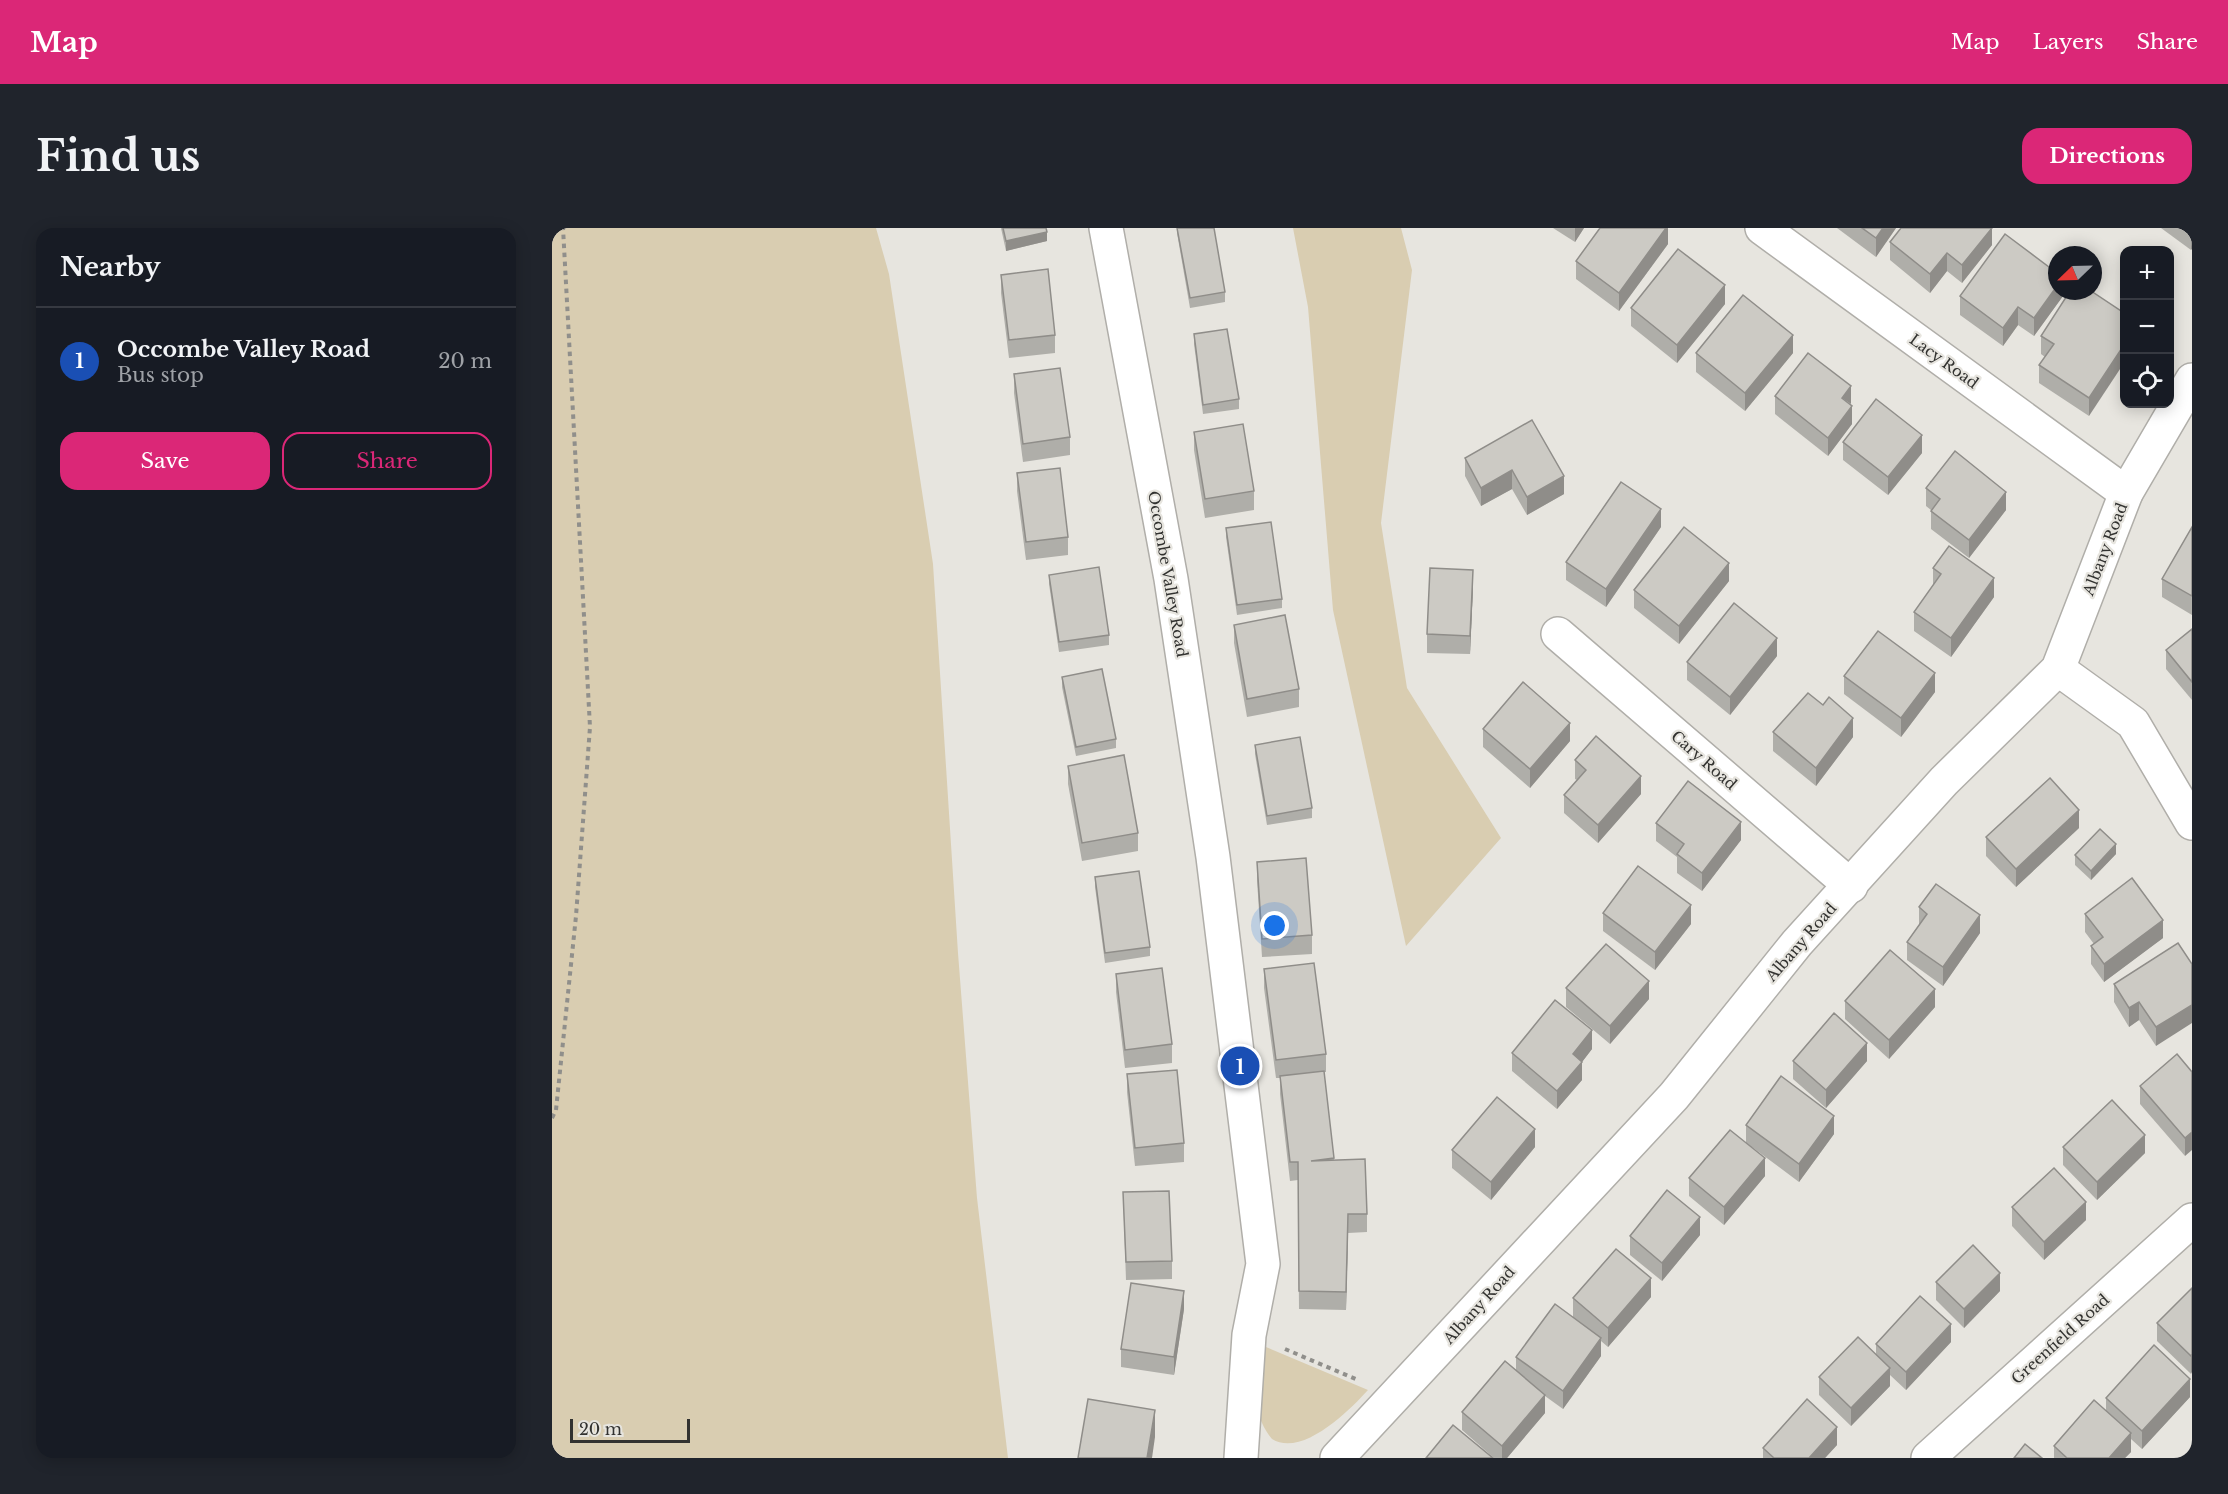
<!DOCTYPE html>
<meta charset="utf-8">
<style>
:root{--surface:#171b24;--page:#20242c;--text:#f1f3f6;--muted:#9ea1a6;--line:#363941;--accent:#db2777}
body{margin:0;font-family:"Libre Baskerville",serif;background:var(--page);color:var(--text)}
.controls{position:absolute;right:18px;top:18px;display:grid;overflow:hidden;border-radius:12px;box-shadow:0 3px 15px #0003}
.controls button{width:54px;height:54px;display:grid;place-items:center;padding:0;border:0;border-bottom:2px solid var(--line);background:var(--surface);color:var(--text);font:30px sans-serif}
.compass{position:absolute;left:1496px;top:18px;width:54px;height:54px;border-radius:50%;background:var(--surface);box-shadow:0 3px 15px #0003;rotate:247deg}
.scale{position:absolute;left:18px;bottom:15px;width:120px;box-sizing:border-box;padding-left:6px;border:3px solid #323230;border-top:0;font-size:16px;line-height:21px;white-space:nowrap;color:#323230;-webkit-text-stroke:4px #e7e5df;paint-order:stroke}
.you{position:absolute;left:723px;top:698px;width:21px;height:21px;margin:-15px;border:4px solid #fff;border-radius:50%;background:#1a73e8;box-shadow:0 0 0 9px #1a73e833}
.badge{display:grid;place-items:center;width:39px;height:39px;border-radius:50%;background:var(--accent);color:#fff;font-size:20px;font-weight:700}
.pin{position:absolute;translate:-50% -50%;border:3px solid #fff;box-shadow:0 2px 6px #0006}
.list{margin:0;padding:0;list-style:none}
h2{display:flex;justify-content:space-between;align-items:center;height:78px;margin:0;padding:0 24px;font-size:26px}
h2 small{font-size:20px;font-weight:400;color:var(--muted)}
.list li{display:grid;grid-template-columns:39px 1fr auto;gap:18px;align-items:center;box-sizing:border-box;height:108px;padding:0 24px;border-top:2px solid var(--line)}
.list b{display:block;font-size:22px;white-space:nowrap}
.list p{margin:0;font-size:20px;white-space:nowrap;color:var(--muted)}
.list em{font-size:20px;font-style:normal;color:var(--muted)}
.actions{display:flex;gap:12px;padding:18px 24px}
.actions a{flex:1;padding:14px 0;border:2px solid var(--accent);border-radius:18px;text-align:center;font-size:21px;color:var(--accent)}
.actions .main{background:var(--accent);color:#fff}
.icon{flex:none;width:33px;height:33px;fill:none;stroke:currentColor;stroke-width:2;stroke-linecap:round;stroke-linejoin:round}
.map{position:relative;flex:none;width:1640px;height:1230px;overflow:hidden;border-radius:18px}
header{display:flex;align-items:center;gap:36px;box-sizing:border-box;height:84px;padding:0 30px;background:var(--accent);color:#fff}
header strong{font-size:28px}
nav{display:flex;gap:33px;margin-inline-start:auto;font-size:21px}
.intro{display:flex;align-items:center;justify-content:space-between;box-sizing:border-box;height:144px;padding:0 36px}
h1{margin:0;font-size:42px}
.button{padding:15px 27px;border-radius:18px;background:var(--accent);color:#fff;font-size:21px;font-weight:700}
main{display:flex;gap:36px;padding:0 36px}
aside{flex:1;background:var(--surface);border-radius:18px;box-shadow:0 3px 15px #0003}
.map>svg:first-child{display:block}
.green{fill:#d9cdb1}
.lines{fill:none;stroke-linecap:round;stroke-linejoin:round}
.minor-casing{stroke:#b0aea9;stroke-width:36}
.path{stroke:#908f8b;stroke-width:4;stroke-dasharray:4.5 4.5;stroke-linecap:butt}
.minor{stroke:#fff;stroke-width:33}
.wall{fill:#afaea9}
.shaded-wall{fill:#8f8d89}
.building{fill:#cccac4;stroke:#8f8d89;stroke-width:1.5}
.labels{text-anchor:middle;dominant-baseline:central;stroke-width:4.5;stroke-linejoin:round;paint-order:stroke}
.street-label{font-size:15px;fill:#323230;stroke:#e7e5df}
</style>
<header>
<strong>Map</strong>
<nav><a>Map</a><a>Layers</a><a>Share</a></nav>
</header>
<div class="intro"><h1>Find us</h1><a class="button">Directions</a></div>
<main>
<aside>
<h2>Nearby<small></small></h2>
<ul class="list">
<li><span class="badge" style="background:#1a4fb4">1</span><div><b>Occombe Valley Road</b><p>Bus stop</p></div><em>20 m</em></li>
</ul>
<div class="actions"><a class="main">Save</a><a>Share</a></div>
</aside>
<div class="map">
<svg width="1640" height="1230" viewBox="0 0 1640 1230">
<rect width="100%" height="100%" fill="#e7e5df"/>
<!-- green -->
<g class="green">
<path d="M0 0H324L337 46 381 336 406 725 425 970 456 1230H0Z"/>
<path d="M741 0H849L860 42 829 295 855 460 949 610 854 718 781 382 756 79Z"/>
<path d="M714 1119 816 1162C798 1182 750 1230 720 1211 712 1202 705 1186 704 1173 704 1156 711 1136 714 1119Z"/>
</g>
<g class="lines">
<!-- minor casing -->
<g class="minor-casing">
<g id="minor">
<path d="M554 0 619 351 661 629 711 1036 697 1107 689 1230"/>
<path d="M1210 0 1574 265"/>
<path d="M1006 406 1299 658"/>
<path d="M1506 441 1581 495 1640 595"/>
<path d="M785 1230 1122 868 1245 715 1392 553 1506 441 1574 265 1640 152"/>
<path d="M1376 1230 1640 992"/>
</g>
</g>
<!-- path -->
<g class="path">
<path d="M0 890 4 882 24 688 38 499 11 0"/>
<path d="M733 1121 806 1152"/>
</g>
<!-- minor -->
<use href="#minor" class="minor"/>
</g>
<!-- wall -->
<g class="wall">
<path d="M449 0H494L495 13 454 23Z"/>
<path d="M625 0H662L673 64V74L638 80 625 5Z"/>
<path d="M1001 0H1032L1023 14Z"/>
<path d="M1116 0V16L1067 83 1024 51V33Z"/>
<path d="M1285 0H1344L1324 29Z"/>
<path d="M1440 0V17L1410 55 1395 43 1378 65 1338 32V14Z"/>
<path d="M1609 0H1640L1639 22Z"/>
<path d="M449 47 503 107V125L457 130 449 65Z"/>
<path d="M1511 63V68L1482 108 1466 97 1451 118 1408 87V68Z"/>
<path d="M1539 63 1537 188 1487 155V137L1493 129 1489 126V108Z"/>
<path d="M1173 76 1125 135 1079 98V80Z"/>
<path d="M642 106 687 171V181L651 186 642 116Z"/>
<path d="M1144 125H1241L1193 183 1144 144Z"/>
<path d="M462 146 518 209V227L471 234 462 165Z"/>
<path d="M1223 168 1299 177 1300 196 1276 228 1223 186Z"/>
<path d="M642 204 702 263V282L653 290 642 222Z"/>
<path d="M1291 214 1370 225 1336 267 1291 232Z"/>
<path d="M913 230 1012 248V266L975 287 960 261 929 278 913 248Z"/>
<path d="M465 245 516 309V327L474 332 465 263Z"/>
<path d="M1374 260 1454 282 1417 330 1379 301V282L1374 278Z"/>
<path d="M1109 299 1054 379 1014 352V334Z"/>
<path d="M1640 299V387L1610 369V351Z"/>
<path d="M674 300 730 371V380L685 387 674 309Z"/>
<path d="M1381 340 1442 369 1399 429 1362 403V384L1381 358Z"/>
<path d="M497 347 557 407V417L507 424 497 356Z"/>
<path d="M1177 353 1127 416 1082 380V362Z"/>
<path d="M921 360 918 426 875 425V406Z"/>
<path d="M682 397 747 461V479L695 489 682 415Z"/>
<path d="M1640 401V472L1614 441V422Z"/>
<path d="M1225 428 1178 487 1135 452V434Z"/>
<path d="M1292 448 1383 464 1349 509 1292 466Z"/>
<path d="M510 449 564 511V520L524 528 510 459Z"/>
<path d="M931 501 1018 513 978 560 931 519Z"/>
<path d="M1221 504 1301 509 1264 558 1221 523Z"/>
<path d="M703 517 760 580V590L715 597 703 526Z"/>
<path d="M1023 532 1089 566 1046 615 1012 585V567L1025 552 1023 551Z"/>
<path d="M516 538 586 605V623L530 633 516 556Z"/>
<path d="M1104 595 1189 612 1150 663 1125 645V629L1104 613Z"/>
<path d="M1527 600 1464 659 1434 628V609Z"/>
<path d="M1564 626 1539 652 1523 637V627Z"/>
<path d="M705 634 760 707V726L710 729 705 652Z"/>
<path d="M543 649 598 719V728L553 735 543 659Z"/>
<path d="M1367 679 1428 705 1391 758 1355 732V714L1367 698Z"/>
<path d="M1051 685 1139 696 1103 742 1051 703Z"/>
<path d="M1533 686 1611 710 1552 754 1539 736V718L1542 716 1533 704Z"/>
<path d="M1626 715 1604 818 1587 792 1577 799 1562 774V756Z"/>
<path d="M712 741 774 826V844H772L782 932 815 986V1004L796 1005 794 1082 747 1081 746 952 738 953 728 866V850H724L712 760Z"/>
<path d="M564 746 620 816V835L573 840 564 764Z"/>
<path d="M1014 760 1097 771 1058 816 1014 779Z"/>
<path d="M1293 773 1383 779 1337 831 1293 791Z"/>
<path d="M1040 821 1030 834V852L1005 881 960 843V825Z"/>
<path d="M1241 833H1315L1274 880 1241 851Z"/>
<path d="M1640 844 1633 928 1588 876V858Z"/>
<path d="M575 846 632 915V934L583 938 575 864Z"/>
<path d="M1194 897 1282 906 1247 954 1200 919 1213 948 1172 997 1137 968V950L1194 915Z"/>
<path d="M983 919 939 972 900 940V922Z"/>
<path d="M1511 919 1593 925 1545 972 1511 937Z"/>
<path d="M571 964 620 1033V1051L574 1052Z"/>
<path d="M1460 979 1534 992 1492 1032 1460 998Z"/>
<path d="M1148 1007 1110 1053 1078 1027V1008Z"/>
<path d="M1384 1054 1448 1063 1412 1100 1384 1072Z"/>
<path d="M1640 1060 1639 1146 1605 1113V1095Z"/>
<path d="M1099 1069 1056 1119 1049 1113V1128L1011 1181 993 1168V1185L955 1230H942L910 1202V1184L964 1143V1129L1021 1089V1070Z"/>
<path d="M632 1081 622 1147 569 1139V1121Z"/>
<path d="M1399 1114 1354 1162 1338 1147V1158L1299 1198 1267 1167V1149L1324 1127V1116Z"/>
<path d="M1638 1169 1590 1221 1579 1211V1224L1573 1230H1502V1218L1554 1183V1170Z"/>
<path d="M1285 1217 1273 1230H1211V1220Z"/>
</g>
<!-- shaded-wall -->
<g class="shaded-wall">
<path d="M1023 0H1032L1023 14Z"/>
<path d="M1114 0H1116V16L1067 83V65Z"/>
<path d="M1331 0H1344L1324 29V10Z"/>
<path d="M1440 0V17L1410 55V37Z"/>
<path d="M1640 3V21L1639 22V4Z"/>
<path d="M495 4V13L454 23V13Z"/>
<path d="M1395 25V43L1378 65V46Z"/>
<path d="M1173 57V76L1125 135V117Z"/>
<path d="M1505 58V63H1511V68L1482 108V90Z"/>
<path d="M1466 79V97L1451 118V100Z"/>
<path d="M1241 107V125L1193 183V165Z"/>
<path d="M1572 117V135L1537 188V170Z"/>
<path d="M1299 158V176L1290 170Z"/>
<path d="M1300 178V196L1276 228V210Z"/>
<path d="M1370 207V225L1336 267V249Z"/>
<path d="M960 242V261L929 278V260Z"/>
<path d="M1012 248V266L975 287V269Z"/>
<path d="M1454 264V282L1417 330V312Z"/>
<path d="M1109 281V299L1054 379V361Z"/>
<path d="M1177 335V353L1127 416V398Z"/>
<path d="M921 342V360L918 426V408Z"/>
<path d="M1442 350V369L1399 429V410Z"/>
<path d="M1225 410V428L1178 487V469Z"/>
<path d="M1383 445V464L1349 509V490Z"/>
<path d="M1301 490V509L1264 558V540Z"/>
<path d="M1018 495V513L978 560V541Z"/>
<path d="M1089 548V566L1046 615V597Z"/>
<path d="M1527 582V600L1464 659V641Z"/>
<path d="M1189 594V612L1150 663V645Z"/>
<path d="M1564 616V626L1539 652V643Z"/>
<path d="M1139 677V696L1103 742V724Z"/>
<path d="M1428 687V705L1391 758V739Z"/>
<path d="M1611 692V710L1552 754V736Z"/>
<path d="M1097 753V771L1058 816V798Z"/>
<path d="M1383 761V779L1337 831V812Z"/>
<path d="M1587 774V792L1577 799V780Z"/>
<path d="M1640 777V795L1604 818V799Z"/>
<path d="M1040 802V821L1030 834V852L1005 881V863L1021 826Z"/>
<path d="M1315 815V833L1274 880V862Z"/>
<path d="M1282 888V906L1247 954V936Z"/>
<path d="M983 901V919L939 972V954Z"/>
<path d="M1640 904V922L1633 928V910Z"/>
<path d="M1593 907V925L1545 972V954Z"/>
<path d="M1213 930V948L1172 997V979Z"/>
<path d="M1534 974V992L1492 1032V1014Z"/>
<path d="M796 986V1005L794 1082V1064Z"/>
<path d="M1148 989V1007L1110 1053V1035Z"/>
<path d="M1448 1045V1063L1412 1100V1081Z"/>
<path d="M1099 1050V1069L1056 1119V1100Z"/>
<path d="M632 1063V1081L622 1147V1129Z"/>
<path d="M1399 1096V1114L1354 1162V1144Z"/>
<path d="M1049 1110V1128L1011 1181V1163Z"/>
<path d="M1640 1126V1144L1639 1146V1128Z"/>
<path d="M1338 1140V1158L1299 1198V1180Z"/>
<path d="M1638 1151V1169L1590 1221V1203Z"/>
<path d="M993 1167V1185L955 1230H950V1218Z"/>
<path d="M603 1182V1209L600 1230H595Z"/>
<path d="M1285 1199V1217L1273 1230H1257Z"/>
<path d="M1579 1205V1224L1573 1230H1557Z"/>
</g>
<!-- building -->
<g class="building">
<path d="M451 0H494L495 4 454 13Z"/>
<path d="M625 0H662L673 64 638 70Z"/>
<path d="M1048 0H1114L1067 65 1024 33Z"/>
<path d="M1310 0H1331L1324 10Z"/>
<path d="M1349 0H1440L1410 37 1395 25 1378 46 1338 14Z"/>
<path d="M1634 0H1640V3L1639 4Z"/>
<path d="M1453 6 1505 45V58L1482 90 1466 79 1451 100 1408 68Z"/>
<path d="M1126 21 1173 57 1125 117 1079 80Z"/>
<path d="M496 41 503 107 457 112 449 47Z"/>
<path d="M1518 63H1539L1572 85V117L1537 170 1487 137 1502 116 1489 108Z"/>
<path d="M1191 67 1241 107 1193 165 1144 125Z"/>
<path d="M675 101 687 171 651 177 642 106Z"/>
<path d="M1256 125 1299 158 1290 170 1300 178 1276 210 1223 168Z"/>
<path d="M508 140 518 209 471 216 462 146Z"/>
<path d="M1324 171 1370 207 1336 249 1291 214Z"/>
<path d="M980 192 1012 248 975 269 960 242 929 260 913 230Z"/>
<path d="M691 196 702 263 653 271 642 204Z"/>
<path d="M1403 223 1454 264 1417 312 1379 283 1388 271 1374 260Z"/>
<path d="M508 240 516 309 474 314 465 245Z"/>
<path d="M1069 254 1109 281 1054 361 1014 334Z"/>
<path d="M719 294 730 371 685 377 674 300Z"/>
<path d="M1132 299 1177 335 1127 398 1082 362Z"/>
<path d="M1640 299V368L1610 351Z"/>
<path d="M1397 318 1442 350 1399 410 1362 384 1389 346 1381 340Z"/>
<path d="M547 339 557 407 507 414 497 347Z"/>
<path d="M878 340 921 342 918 408 875 406Z"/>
<path d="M1182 375 1225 410 1178 469 1135 434Z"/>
<path d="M733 387 747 461 695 471 682 397Z"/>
<path d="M1640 401V454L1614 422Z"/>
<path d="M1326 403 1383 445 1349 490 1292 448Z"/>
<path d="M550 441 564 511 524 519 510 449Z"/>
<path d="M971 454 1018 495 978 541 931 501Z"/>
<path d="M1256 465 1271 477 1277 469 1301 490 1264 540 1221 504Z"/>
<path d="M1044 508 1089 548 1046 597 1012 567 1034 542 1023 532Z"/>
<path d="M748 509 760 580 715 588 703 517Z"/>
<path d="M572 527 586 605 530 615 516 538Z"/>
<path d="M1498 550 1527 582 1464 641 1434 609Z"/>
<path d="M1136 553 1189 594 1150 645 1125 626 1132 616 1104 595Z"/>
<path d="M1548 601 1564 616 1539 643 1523 627Z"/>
<path d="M754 630 760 707 710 711 705 634Z"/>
<path d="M1086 638 1139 677 1103 724 1051 685Z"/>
<path d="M587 643 598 719 553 725 543 649Z"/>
<path d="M1580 650 1611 692 1552 736 1539 718 1551 709 1533 686Z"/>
<path d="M1384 656 1428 687 1391 739 1355 714 1375 686 1367 679Z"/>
<path d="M1626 715 1640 736V777L1604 799 1587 774 1577 780 1562 756Z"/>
<path d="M1054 716 1097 753 1058 798 1014 760Z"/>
<path d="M1338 722 1383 761 1337 812 1293 773Z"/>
<path d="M762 735 774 826 724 832 712 741Z"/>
<path d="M610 740 620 816 573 822 564 746Z"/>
<path d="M1003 772 1040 802 1021 826 1030 834 1005 863 960 825Z"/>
<path d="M1282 785 1315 815 1274 862 1241 833Z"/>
<path d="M1625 826 1640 844V904L1633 910 1588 858Z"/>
<path d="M625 842 632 915 583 920 575 846Z"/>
<path d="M772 843 782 930 759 933 813 931 815 986H796L794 1064 747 1063 746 934H738L728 848Z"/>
<path d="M1229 848 1282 888 1247 936 1194 897Z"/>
<path d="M945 869 983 901 939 954 900 922Z"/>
<path d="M1560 872 1593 907 1545 954 1511 919Z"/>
<path d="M1178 902 1213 930 1172 979 1137 950Z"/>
<path d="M1502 940 1534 974 1492 1014 1460 979Z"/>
<path d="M1115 962 1148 989 1110 1035 1078 1008Z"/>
<path d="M617 963 620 1033 574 1034 571 964Z"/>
<path d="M1421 1017 1448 1045 1412 1081 1384 1054Z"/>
<path d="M1064 1021 1099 1050 1056 1100 1021 1070Z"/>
<path d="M579 1055 632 1063 622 1129 569 1121Z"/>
<path d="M1640 1060V1126L1639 1128 1605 1095Z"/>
<path d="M1368 1068 1399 1096 1354 1144 1324 1116Z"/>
<path d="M1003 1076 1049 1110 1011 1163 964 1129Z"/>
<path d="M1306 1109 1338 1140 1299 1180 1267 1149Z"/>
<path d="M1602 1117 1638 1151 1590 1203 1554 1170Z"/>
<path d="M953 1133 993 1167 950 1218 910 1184Z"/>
<path d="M536 1171 603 1182 595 1230H526Z"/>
<path d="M1255 1171 1285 1199 1257 1230H1222L1211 1220Z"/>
<path d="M1542 1172 1579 1205 1557 1230H1515L1502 1218Z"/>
<path d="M901 1197 941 1230H874Z"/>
<path d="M1473 1216 1490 1230H1462Z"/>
</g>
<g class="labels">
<!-- street labels -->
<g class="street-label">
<text transform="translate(1392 133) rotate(36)">Lacy Road</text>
<text transform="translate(1553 321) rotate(-69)">Albany Road</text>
<text transform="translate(616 346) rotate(80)">Occombe Valley Road</text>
<text transform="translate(1152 532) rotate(41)">Cary Road</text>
<text transform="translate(1249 714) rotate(-49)">Albany Road</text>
<text transform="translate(927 1077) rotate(-48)">Albany Road</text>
<text transform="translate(1508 1111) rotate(-42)">Greenfield Road</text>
</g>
</g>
</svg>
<div class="controls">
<button>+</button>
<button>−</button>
<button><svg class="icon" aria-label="locate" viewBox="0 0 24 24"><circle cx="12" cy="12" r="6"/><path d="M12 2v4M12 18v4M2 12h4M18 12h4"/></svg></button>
</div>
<svg class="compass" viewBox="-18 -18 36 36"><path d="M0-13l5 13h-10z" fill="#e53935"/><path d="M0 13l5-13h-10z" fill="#9ea1a6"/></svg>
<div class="scale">20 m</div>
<div class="you"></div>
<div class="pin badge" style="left:688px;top:838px;background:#1a4fb4">1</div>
</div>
</main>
